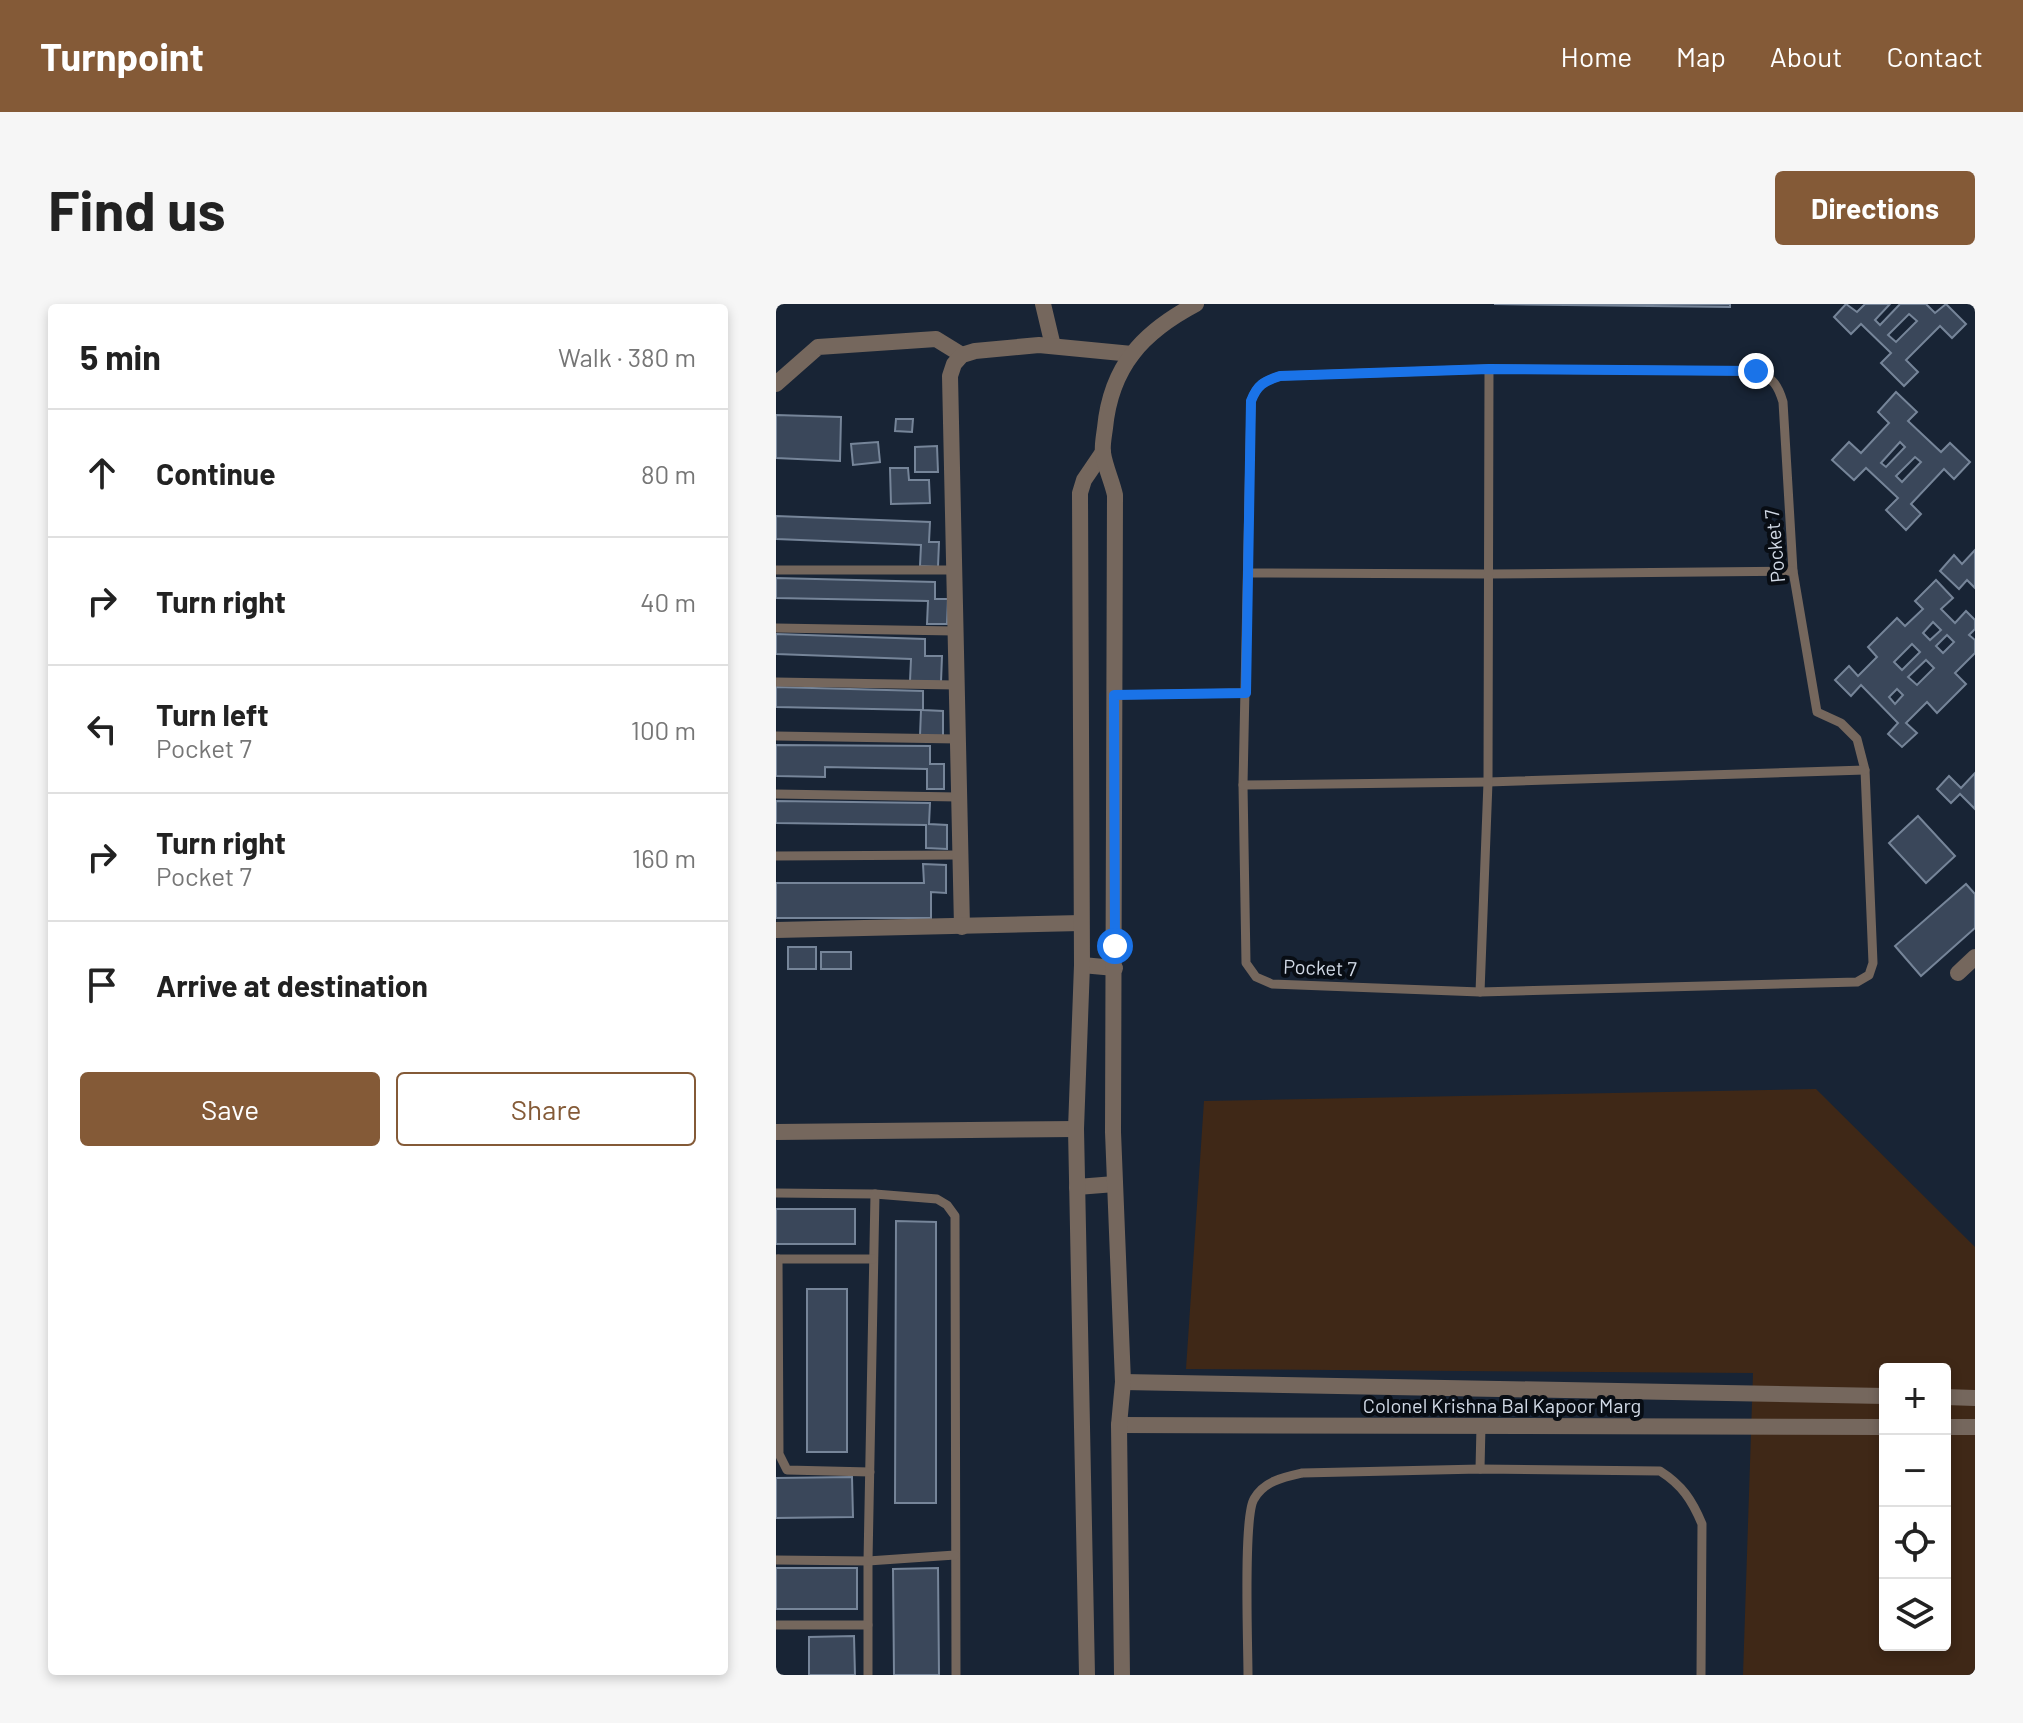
<!DOCTYPE html>
<meta charset="utf-8">
<style>
body{margin:0;font-family:Barlow,sans-serif;background:#f6f6f6;color:#222}
.controls{position:absolute;right:24px;bottom:24px;display:grid;overflow:hidden;border-radius:8px;box-shadow:0 4px 12px #0003}
.controls button{width:72px;height:72px;display:grid;place-items:center;padding:0;border:0;border-bottom:2px solid #e0e0e0;background:#fff;color:#222;font:40px sans-serif}
.stop{position:absolute;width:24px;height:24px;margin:-18px;border:6px solid #1a73e8;border-radius:50%;background:#fff}
.stop.end{background:#1a73e8;border-color:#fff;box-shadow:0 2px 8px #0008}
.list{margin:0;padding:0;list-style:none}
h2{display:flex;justify-content:space-between;align-items:center;height:104px;margin:0;padding:0 32px;font-size:34px}
h2 small{font-size:26px;font-weight:400;color:#767676}
.list li{display:grid;grid-template-columns:52px 1fr auto;gap:24px;align-items:center;box-sizing:border-box;height:128px;padding:0 32px;border-top:2px solid #e0e0e0}
.list b{display:block;font-size:30px;white-space:nowrap}
.list p{margin:0;font-size:26px;white-space:nowrap;color:#767676}
.list em{font-size:26px;font-style:normal;color:#767676}
.actions{display:flex;gap:16px;padding:24px 32px}
.actions a{flex:1;padding:18px 0;border:2px solid #845a37;border-radius:8px;text-align:center;font-size:28px;color:#845a37}
.actions .main{background:#845a37;color:#fff}
.icon{flex:none;width:44px;height:44px;fill:none;stroke:currentColor;stroke-width:2;stroke-linecap:round;stroke-linejoin:round}
.map{position:relative;flex:none;width:1199px;height:1371px;overflow:hidden;border-radius:8px}
header{display:flex;align-items:center;gap:48px;box-sizing:border-box;height:112px;padding:0 40px;background:#845a37;color:#fff}
header strong{font-size:38px}
nav{display:flex;gap:44px;margin-inline-start:auto;font-size:28px}
.intro{display:flex;align-items:center;justify-content:space-between;box-sizing:border-box;height:192px;padding:0 48px}
h1{margin:0;font-size:56px}
.button{padding:20px 36px;border-radius:8px;background:#845a37;color:#fff;font-size:28px;font-weight:700}
main{display:flex;gap:48px;padding:0 48px}
aside{flex:1;background:#fff;border-radius:8px;box-shadow:0 4px 12px #0003}
.map>svg:first-child{display:block}
.green{fill:#3f2817;fill-rule:evenodd}
.building{fill:#3a475a;stroke:#768599;stroke-width:2;fill-rule:evenodd}
.lines{fill:none;stroke-linecap:round;stroke-linejoin:round}
.service{stroke:#75675d;stroke-width:9}
.minor{stroke:#75675d;stroke-width:16}
.tertiary{stroke:#75675d;stroke-width:16}
.route{stroke:#1a73e8;stroke-width:10}
.labels{text-anchor:middle;stroke-width:8;stroke-linejoin:round;paint-order:stroke}
.street-label{font-size:20px;fill:#d2dae6;stroke:#080d14}
</style>
<header>
<strong>Turnpoint</strong>
<nav><a>Home</a><a>Map</a><a>About</a><a>Contact</a></nav>
</header>
<div class="intro"><h1>Find us</h1><a class="button">Directions</a></div>
<main>
<aside>
<h2>5 min<small>Walk · 380 m</small></h2>
<ul class="list">
<li><svg class="icon" aria-label="ahead" viewBox="0 0 24 24"><path d="M12 20V5M6 11l6-6 6 6"/></svg><div><b>Continue</b></div><em>80 m</em></li>
<li><svg class="icon" aria-label="right" viewBox="0 0 24 24"><path d="M7 20v-9h11M14 6l5 5-5 5"/></svg><div><b>Turn right</b></div><em>40 m</em></li>
<li><svg class="icon" aria-label="left" viewBox="0 0 24 24"><path d="M17 20v-9H6M10 6l-5 5 5 5"/></svg><div><b>Turn left</b><p>Pocket 7</p></div><em>100 m</em></li>
<li><svg class="icon" aria-label="right" viewBox="0 0 24 24"><path d="M7 20v-9h11M14 6l5 5-5 5"/></svg><div><b>Turn right</b><p>Pocket 7</p></div><em>160 m</em></li>
<li><svg class="icon" aria-label="arrive" viewBox="0 0 24 24"><path d="M6 21V4h12l-3 4 3 4H6"/></svg><div><b>Arrive at destination</b></div></li>
</ul>
<div class="actions"><a class="main">Save</a><a>Share</a></div>
</aside>
<div class="map">
<svg width="1199" height="1371" viewBox="0 0 1199 1371">
<rect width="100%" height="100%" fill="#182435"/>
<path class="green" d="M 1040,785 L 1199,943 L 1199,1371 L 967,1371 L 977,1069 L 410,1065 L 428,797 ZM 1109,1065 L 1169,1065 L 1169,1341 L 1109,1341 Z"/>
<g class="building">
<polygon points="718,0 954,0 954,3"/>
<path d="M 1070,0 L 1081,8 L 1089,0 L 1114,0 L 1099,16 L 1104,21 L 1124,0 L 1150,0 L 1159,9 L 1170,0 L 1190,20 L 1176,34 L 1164,22 L 1130,56 L 1142,68 L 1128,82 L 1105,59 L 1115,49 L 1085,20 L 1075,30 L 1058,13 ZM 1133,10 L 1141,17 L 1120,38 L 1112,31 Z"/>
<path d="M 1120,88 L 1141,108 L 1132,117 L 1165,148 L 1174,139 L 1194,158 L 1178,175 L 1168,165 L 1135,200 L 1145,210 L 1130,226 L 1110,206 L 1122,194 L 1090,164 L 1078,176 L 1056,156 L 1073,138 L 1085,149 L 1113,119 L 1102,108 ZM 1124,138 L 1129,143 L 1110,163 L 1105,159 ZM 1139,153 L 1145,158 L 1126,178 L 1120,172 Z"/>
<polygon points="0,111 65,113 64,157 0,154"/>
<polygon points="120,115 137,115 136,128 119,127"/>
<polygon points="102,138 104,158 77,161 75,140"/>
<polygon points="161,142 162,168 139,168 139,143"/>
<polygon points="114,164 132,164 133,176 153,176 154,199 115,200"/>
<polygon points="0,212 154,218 153,238 163,238 162,263 144,262 145,241 0,235"/>
<polygon points="1199,246 1199,284 1191,276 1183,285 1164,267 1178,251 1186,260"/>
<polygon points="0,274 159,278 159,295 172,295 171,320 151,320 152,297 0,294"/>
<path d="M 1160,276 L 1177,294 L 1165,305 L 1179,319 L 1190,307 L 1199,316 L 1199,325 L 1193,331 L 1199,336 L 1199,349 L 1179,369 L 1190,380 L 1161,409 L 1151,398 L 1130,419 L 1141,429 L 1126,443 L 1112,430 L 1122,419 L 1085,381 L 1075,392 L 1059,376 L 1073,362 L 1082,372 L 1101,353 L 1092,343 L 1121,314 L 1129,322 L 1147,305 L 1139,297 ZM 1157,318 L 1165,326 L 1154,336 L 1147,329 ZM 1171,331 L 1178,338 L 1167,349 L 1160,342 ZM 1136,340 L 1144,348 L 1126,366 L 1118,358 ZM 1150,356 L 1158,364 L 1141,381 L 1132,373 ZM 1121,385 L 1127,391 L 1119,400 L 1113,393 Z"/>
<polygon points="0,330 149,335 149,352 166,352 165,378 134,377 135,355 0,350"/>
<polygon points="0,383 147,387 147,406 167,407 167,433 144,432 145,406 0,403"/>
<polygon points="0,441 154,442 154,460 168,460 168,485 151,485 151,465 49,463 49,473 0,472"/>
<polygon points="1199,469 1199,505 1184,490 1175,499 1161,485 1173,472 1185,484"/>
<polygon points="0,497 154,499 153,520 171,521 171,545 150,544 150,521 0,519"/>
<polygon points="1142,512 1179,552 1150,579 1113,539"/>
<polygon points="147,560 170,561 170,589 155,588 155,614 0,614 0,579 148,579"/>
<polygon points="1190,580 1199,590 1199,624 1145,672 1119,642"/>
<rect x="12" y="643" width="28" height="22"/>
<rect x="45" y="648" width="30" height="17"/>
<rect x="0" y="905" width="79" height="35"/>
<polygon points="120,917 160,918 160,1199 119,1199"/>
<rect x="31" y="985" width="40" height="163"/>
<polygon points="76,1173 77,1213 0,1214 0,1174"/>
<rect x="0" y="1264" width="81" height="41"/>
<polygon points="162,1264 163,1371 118,1371 117,1265"/>
<polygon points="78,1332 79,1371 33,1371 33,1333"/>
</g>
<g class="lines">
<g class="service">
<path d="M 713,65 L 980,67 C 997,74 1002,81 1007,98 L 1017,267 L 1041,408 L 1065,419 L 1081,435 L 1089,466 L 1097,659 L 1093,671 L 1081,678 L 704,688 L 496,680 L 480,673 L 470,659 L 467,481 L 475,97 C 481,81 488,77 504,72 Z"/>
<polyline points="0,266 177,266"/>
<polyline points="473,269 712,270 1017,267"/>
<polyline points="0,324 178,327"/>
<polyline points="0,378 180,381"/>
<polyline points="338,391 470,389"/>
<polyline points="0,432 181,435"/>
<polyline points="467,481 712,478 1089,466"/>
<polyline points="0,490 182,493"/>
<polyline points="0,552 184,551"/>
<polyline points="704,688 712,478 713,65"/>
<polyline points="0,889 99,890 92,1257 92,1371"/>
<polyline points="99,890 161,895 171,901 179,912 180,1371"/>
<polyline points="0,955 97,955"/>
<polyline points="2,955 3,1150 11,1166 94,1168"/>
<polyline points="704,1165 705,1122"/>
<polyline points="0,1256 92,1257 179,1251"/>
<polyline points="0,1321 92,1321"/>
<path d="M 472,1371 C 472,1341 467,1213 478,1195 C 488,1177 508,1173 526,1169 L 704,1165 L 884,1167 C 906,1181 916,1196 926,1220 L 925,1371"/>
</g>
<g class="minor">
<polyline points="267,0 277,42"/>
<polyline points="0,80 42,43 160,35 186,51"/>
<polyline points="186,623 174,72 178,60 186,51 199,47 263,41 356,50"/>
<polyline points="0,626 305,619"/>
<polyline points="1182,669 1199,653"/>
<polyline points="0,828 300,825"/>
</g>
<g class="tertiary">
<polyline points="306,661 339,664"/>
<polyline points="301,883 339,880"/>
<polyline points="347,1078 1109,1092"/>
<polyline points="1169,1093 1199,1094"/>
<polyline points="343,1121 1109,1123"/>
<polyline points="1169,1123 1199,1123"/>
<polyline points="311,1371 300,825 306,661 304,189 308,176 327,148"/>
<path d="M 346,1371 L 343,1121 L 347,1078 L 337,828 L 339,191 C 336,177 329,163 327,149 C 326,141 328,132 329,124 C 335,62 367,28 420,0"/>
</g>
</g>
<g class="lines">
<path class="route" d="M 339,642 L 338,391 L 470,389 L 475,97 C 481,81 488,77 504,72 L 713,65 L 980,67"/>
</g>
<g class="labels">
<g class="street-label">
<text transform="translate(999 242) rotate(-95)" y="7">Pocket 7</text>
<text transform="translate(544 664) rotate(2)" y="7">Pocket 7</text>
<text x="726" y="1109">Colonel Krishna Bal Kapoor Marg</text>
</g>
</g>
</svg>
<div class="controls">
<button>+</button>
<button>−</button>
<button><svg class="icon" aria-label="locate" viewBox="0 0 24 24"><circle cx="12" cy="12" r="6"/><path d="M12 2v4M12 18v4M2 12h4M18 12h4"/></svg></button>
<button><svg class="icon" aria-label="layers" viewBox="0 0 24 24"><path d="M12 4l9 5-9 5-9-5zM3 14l9 5 9-5"/></svg></button>
</div>
<div class="stop" style="left:339px;top:642px"></div>
<div class="stop end" style="left:980px;top:67px"></div>
</div>
</main>
